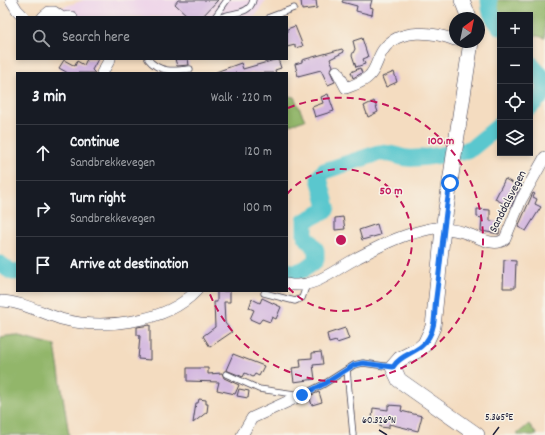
<!DOCTYPE html>
<meta charset="utf-8">
<style>
body{margin:0;font-family:Dekko,sans-serif;background:#20242c;color:#f1f3f6}
.controls{position:absolute;right:12px;top:12px;display:grid;overflow:hidden;border-radius:0px;box-shadow:0 2px 6px #0003}
.controls button{width:36px;height:36px;display:grid;place-items:center;padding:0;border:0;border-bottom:1px solid #363941;background:#171b24;color:#f1f3f6;font:20px sans-serif}
.compass{position:absolute;left:449px;top:12px;width:36px;height:36px;border-radius:50%;background:#171b24;box-shadow:0 2px 6px #0003;rotate:33deg}
.stop{position:absolute;width:12px;height:12px;margin:-9px;border:3px solid #1a73e8;border-radius:50%;background:#fff}
.stop.end{background:#1a73e8;border-color:#fff;box-shadow:0 1px 4px #0008}
.list{margin:0;padding:0;list-style:none}
h2{display:flex;justify-content:space-between;align-items:center;height:52px;margin:0;padding:0 16px;font-size:17px}
h2 small{font-size:13px;font-weight:400;color:#9ea1a6}
.list li{display:grid;grid-template-columns:26px 1fr auto;gap:12px;align-items:center;box-sizing:border-box;height:56px;padding:0 16px;border-top:1px solid #363941}
.list b{display:block;font-size:15px;white-space:nowrap}
.list p{margin:0;font-size:13px;white-space:nowrap;color:#9ea1a6}
.list em{font-size:13px;font-style:normal;color:#9ea1a6}
.icon{flex:none;width:22px;height:22px;fill:none;stroke:currentColor;stroke-width:2;stroke-linecap:round;stroke-linejoin:round}
.map{position:relative;flex:none;width:545px;height:435px;overflow:hidden}
.search{position:absolute;background:#171b24;box-shadow:0 2px 6px #0003;left:16px;top:16px;width:272px;height:44px;display:flex;align-items:center;gap:10px;box-sizing:border-box;padding:0 14px;border-radius:0px;color:#9ea1a6;font-size:15px}
.panel{position:absolute;background:#171b24;box-shadow:0 2px 6px #0003;left:16px;top:72px;width:272px;height:220px;border-radius:0px}
.map>svg:first-child{display:block}
.built{fill:#edd1e9}
.forest{fill:#92b66a;stroke:#5a6c52}
.lines{fill:none;stroke-linecap:round;stroke-linejoin:round}
.river{stroke:#5ac7ce;stroke-width:17}
.building{fill:#d1b4df}
.lane-casing{stroke:#423e4f;stroke-width:7}
.street-casing{stroke:#423e4f;stroke-width:12}
.secondary-casing{stroke:#423e4f;stroke-width:16}
.lane{stroke:#fff;stroke-width:5.5}
.street{stroke:#fff;stroke-width:11}
.secondary{stroke:#fff;stroke-width:15}
.route{stroke:#1a73e8;stroke-width:5}
.ticks{fill:none;stroke:#22223b;stroke-width:1.5}
.ring{fill:none;stroke:#c2185b;stroke-width:2;stroke-dasharray:7 5}
.labels{text-anchor:middle;stroke-width:3;stroke-linejoin:round;paint-order:stroke}
.street-label{font-size:12px;fill:#22223b;stroke:#f7f3e8}
.ticks-label{font-size:10px;text-anchor:middle;fill:#22223b;stroke:#f7f3e8;stroke-width:3;stroke-linejoin:round;paint-order:stroke}
.centre{fill:#c2185b;stroke:#f7f3e8;stroke-width:2}
.ring-label{font-size:12px;text-anchor:middle;font-weight:bold;fill:#c2185b;stroke:#f7f3e8;stroke-width:3;stroke-linejoin:round;paint-order:stroke}
</style>
<div class="map">
<svg width="545" height="435" viewBox="0 0 545 435">
<rect width="100%" height="100%" fill="#f7f3e8"/>
<filter id="ink" filterUnits="userSpaceOnUse"><feTurbulence type="fractalNoise" baseFrequency=".025" numOctaves="2"/><feDisplacementMap in="SourceGraphic" scale="8" xChannelSelector="R" yChannelSelector="G"/><feConvolveMatrix kernelMatrix="1 2 1 2 8 2 1 2 1" color-interpolation-filters="sRGB"/></filter>
<filter id="wash" filterUnits="userSpaceOnUse"><feTurbulence type="fractalNoise" baseFrequency=".012" numOctaves="4" result="noise"/><feDisplacementMap in="SourceGraphic" scale="16" xChannelSelector="R" yChannelSelector="G"/><feGaussianBlur stdDeviation="0.9" result="paint"/><feColorMatrix in="noise" values="0 0 0 0 0 0 0 0 0 0 0 0 0 0 0 0 0 1.4 0 .05"/><feComposite in="paint" operator="in"/></filter>
<g filter="url(#wash)">
<rect width="100%" height="100%" fill="#f4dcc0"/>
<polygon class="built" points="84,0 266,0 257,14 251,17 33,17"/>
<g class="forest">
<polygon points="493,0 545,0 545,38 530,34 530,15 500,15 500,21"/>
<polygon points="287,96 294,97 305,120 287,126"/>
<polygon points="15,335 55,345 69,435 0,435 0,337"/>
<polygon points="529,424 537,435 516,435"/>
</g>
<g class="lines">
<g class="river">
<path d="M 489,0 C 490,14 492,15 500,27"/>
<polyline points="530,63 542,77 545,91"/>
<polyline points="530,107 545,92"/>
<polyline points="462,152 472,148 500,125"/>
<polyline points="0,264 12,272 17,272"/>
<path d="M 287,271 C 300,274 307,268 316,260 L 316,250 L 305,235 L 305,221 L 326,210 L 327,207 L 319,178 L 324,171 L 379,153 C 392,152 396,157 407,158 C 420,159 434,156 448,154"/>
</g>
</g>
<g id="blocks">
<g class="building">
<polygon points="178,0 218,0 202,17 189,17 175,4"/>
<polygon points="301,0 316,0 317,8 302,10"/>
<polygon points="343,0 372,0 370,7 373,8 372,15 356,11 357,6 342,2"/>
<polygon points="295,26 303,46 295,48 295,45 287,47 287,29"/>
<polygon points="362,38 368,57 363,59 365,64 356,67 352,55 355,49 353,41"/>
<polygon points="342,49 344,52 330,59 333,66 330,71 335,82 328,85 321,70 298,76 295,64 302,62 302,60"/>
<polygon points="87,59 98,59 92,70 95,73 68,73 59,68 64,60 75,66 77,61 84,65"/>
<polygon points="175,59 188,59 189,65 177,66"/>
<polygon points="278,59 281,68 275,70 276,73 216,73 216,72 241,63 243,69"/>
<polygon points="360,68 362,73 353,78 351,72"/>
<polygon points="394,72 397,82 386,87 382,77"/>
<polygon points="328,94 334,111 315,117 312,107 323,103 321,97"/>
<polygon points="374,101 378,112 368,117 364,106"/>
<polygon points="505,179 520,187 511,207 495,199"/>
<polygon points="533,193 535,194 533,197 537,199 535,204 541,207 526,231 518,227"/>
<polygon points="477,209 490,210 490,221 500,222 499,234 481,231 482,218 477,217"/>
<polygon points="343,217 345,229 335,230 335,218"/>
<polygon points="377,224 380,235 362,240 359,230"/>
<polygon points="504,260 516,261 515,288 503,288"/>
<polygon points="217,291 230,291 230,302 224,302 225,323 232,332 210,347 203,336 215,327 214,302 217,302"/>
<polygon points="262,298 281,307 276,319 272,317 270,322 262,319 259,323 250,319 254,310 249,308 252,299 260,303"/>
<polygon points="150,325 150,360 138,359 140,336 137,335 137,327"/>
<polygon points="345,328 349,339 337,343 336,341 329,343 327,334"/>
<polygon points="321,352 323,364 313,365 315,379 294,382 292,368 301,367 300,359 312,358 312,353"/>
<polygon points="233,354 264,366 259,376 255,374 253,377 245,373 243,377 226,370"/>
<polygon points="187,368 208,368 208,374 222,373 224,378 239,385 235,394 217,390 219,382 187,381"/>
<polygon points="239,389 249,391 248,398 237,396"/>
<polygon points="319,392 322,402 312,405 309,396"/>
<polygon points="199,399 206,400 206,404 208,404 207,412 193,423 196,403 198,403"/>
<polygon points="388,405 402,406 401,411 422,416 418,431 389,424 389,428 380,427 380,420 372,419 373,408 388,410"/>
</g>
</g>
</g>
<g filter="url(#ink)">
<use href="#blocks" fill-opacity="0" stroke="#423e4f" stroke-width="1"/>
<g class="lines">
<defs>
<g id="lane">
<polyline points="215,17 227,0"/>
<path d="M 221,17 C 232,12 250,15 253,0"/>
<polyline points="270,17 294,8"/>
<path d="M 148,59 C 159,73 174,71 190,69"/>
<polyline points="264,293 295,301 302,298 307,284"/>
<polyline points="347,370 353,435"/>
<polyline points="226,374 259,389 302,395 324,384 354,365 363,363 392,367"/>
</g>
<g id="street">
<polyline points="11,0 17,10 24,17"/>
<polyline points="43,17 49,12 54,12 61,17"/>
<polyline points="67,17 72,17"/>
<path d="M 337,71 L 346,88 C 353,85 362,83 368,77 C 376,71 377,58 383,50 C 399,27 433,32 455,40"/>
<polyline points="102,73 110,59"/>
<path d="M 287,284 C 314,290 334,270 357,258 C 374,249 392,239 410,234 C 418,232 429,228 437,228 C 447,229 458,230 468,234 C 479,237 494,248 505,239 L 521,200 L 545,157"/>
<path d="M 0,301 C 20,301 42,313 61,319 C 102,330 166,323 196,291"/>
<polyline points="242,435 252,418 302,395"/>
</g>
<g id="secondary">
<polyline points="462,0 469,18"/>
<polyline points="471,42 443,229 433,327 425,344 418,350 400,359 393,367 399,380 477,435"/>
</g>
</defs>
<use href="#lane" class="lane-casing"/>
<use href="#street" class="street-casing"/>
<use href="#secondary" class="secondary-casing"/>
<use href="#lane" class="lane"/>
<use href="#street" class="street"/>
<use href="#secondary" class="secondary"/>
</g>
</g>
<g class="lines" filter="url(#ink)">
<path class="route" d="M 302,395 L 324,384 L 354,365 L 363,363 L 393,367 C 401,353 421,353 429,337 C 436,326 434,311 436,298 C 441,260 444,222 450,183"/>
</g>
<path class="ticks" d="M 379,430 L 387,435M 493,435 L 499,427"/>
<g class="ring">
<path d="M287 194A71 71 0 1 1 287 286"/>
<path d="M288 108A142 142 0 1 1 209 292"/>
</g>
<g class="labels">
<g class="street-label">
<text transform="translate(507 201) rotate(-63)" y="4">Sanddalsvegen</text>
</g>
</g>
<g class="ticks-label">
<text x="499" y="420">5.365°E</text>
<text x="379" y="423">60.326°N</text>
</g>
<circle cx="341" cy="240" r="6" class="centre"/>
<g class="ring-label">
<text x="441" y="144">100 m</text>
<text x="391" y="194">50 m</text>
</g>
</svg>
<div class="controls">
<button>+</button>
<button>−</button>
<button><svg class="icon" aria-label="locate" viewBox="0 0 24 24"><circle cx="12" cy="12" r="6"/><path d="M12 2v4M12 18v4M2 12h4M18 12h4"/></svg></button>
<button><svg class="icon" aria-label="layers" viewBox="0 0 24 24"><path d="M12 4l9 5-9 5-9-5zM3 14l9 5 9-5"/></svg></button>
</div>
<svg class="compass" viewBox="-18 -18 36 36"><path d="M0-13l5 13h-10z" fill="#e53935"/><path d="M0 13l5-13h-10z" fill="#9ea1a6"/></svg>
<div class="stop" style="left:450px;top:183px"></div>
<div class="stop end" style="left:302px;top:395px"></div>
<div class="search"><svg class="icon" aria-label="search" viewBox="0 0 24 24"><circle cx="10" cy="10" r="6"/><path d="M15 15l6 6"/></svg>Search here</div>
<section class="panel">
<h2>3 min<small>Walk · 220 m</small></h2>
<ul class="list">
<li><svg class="icon" aria-label="ahead" viewBox="0 0 24 24"><path d="M12 20V5M6 11l6-6 6 6"/></svg><div><b>Continue</b><p>Sandbrekkevegen</p></div><em>120 m</em></li>
<li><svg class="icon" aria-label="right" viewBox="0 0 24 24"><path d="M7 20v-9h11M14 6l5 5-5 5"/></svg><div><b>Turn right</b><p>Sandbrekkevegen</p></div><em>100 m</em></li>
<li><svg class="icon" aria-label="arrive" viewBox="0 0 24 24"><path d="M6 21V4h12l-3 4 3 4H6"/></svg><div><b>Arrive at destination</b></div></li>
</ul>
</section>
</div>
